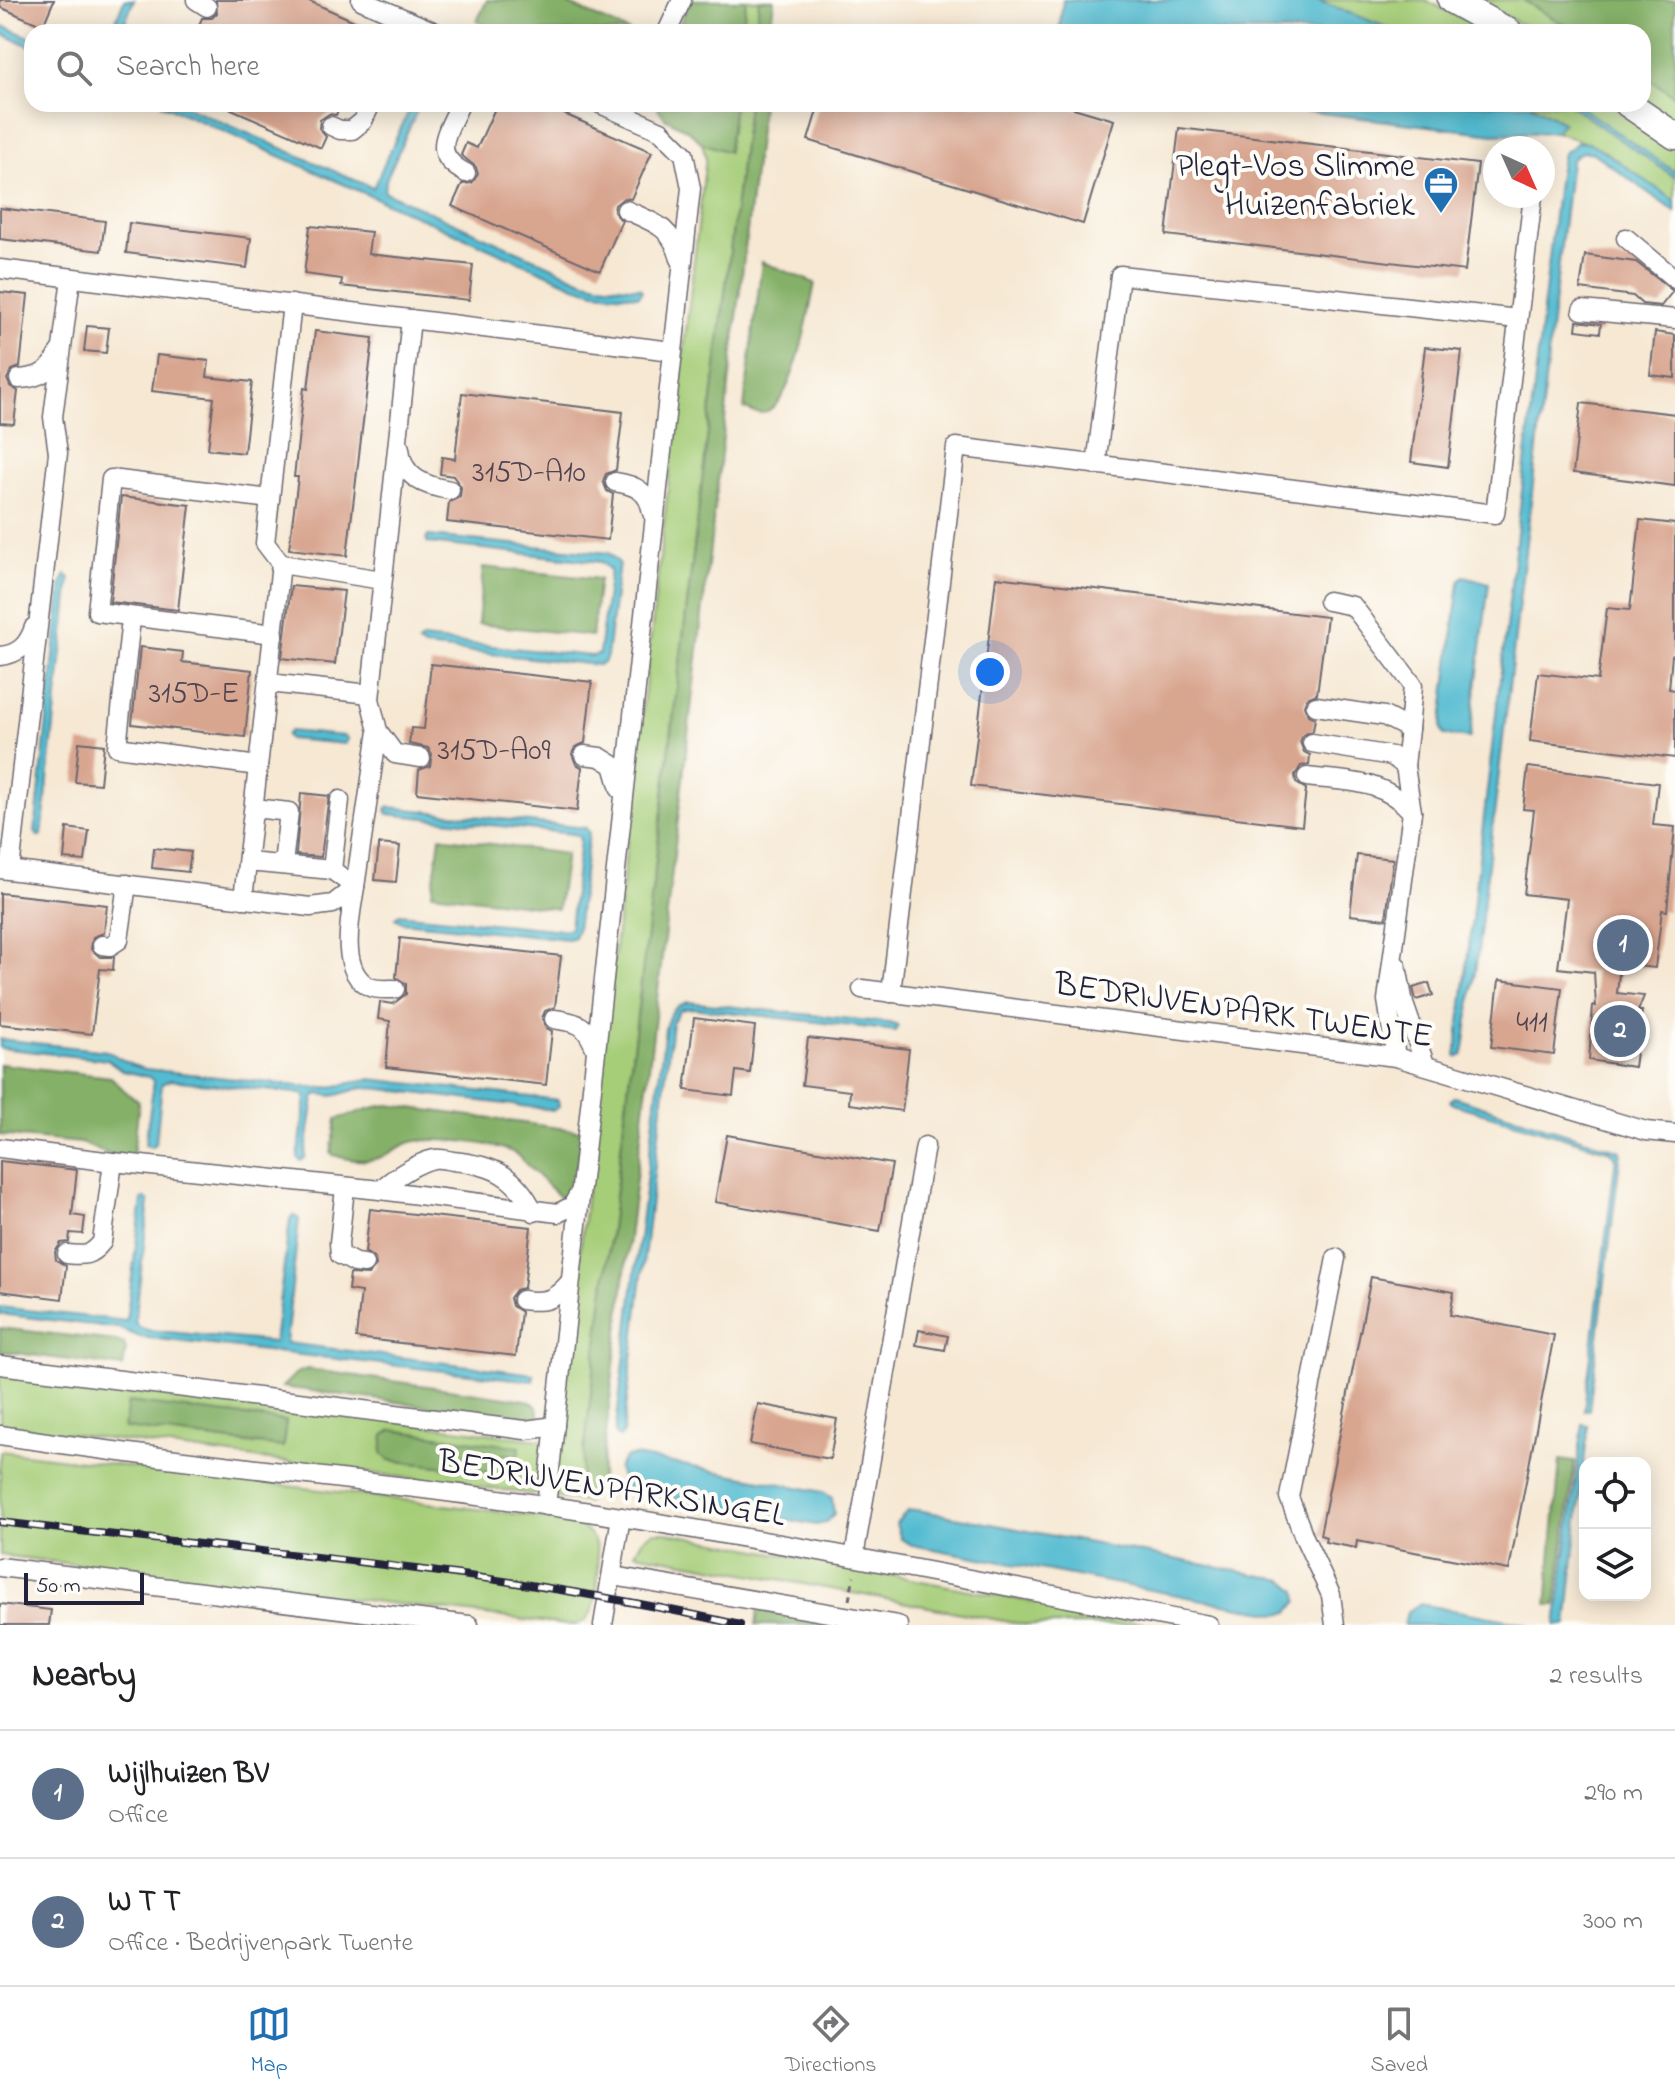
<!DOCTYPE html>
<meta charset="utf-8">
<style>
body{margin:0;font-family:"Indie Flower",sans-serif;background:#f6f6f6;color:#202124}
.controls{position:absolute;right:24px;bottom:24px;display:grid;overflow:hidden;border-radius:16px;box-shadow:0 4px 20px #0003}
.controls button{width:72px;height:72px;display:grid;place-items:center;padding:0;border:0;border-bottom:2px solid #e0e0e0;background:#fff;color:#202124;font:40px sans-serif}
.compass{position:absolute;left:1483px;top:136px;width:72px;height:72px;border-radius:50%;background:#fff;box-shadow:0 4px 20px #0003;rotate:135deg}
.scale{position:absolute;left:24px;bottom:20px;width:120px;box-sizing:border-box;padding-left:8px;border:4px solid #22223b;border-top:0;font-size:22px;line-height:28px;white-space:nowrap;color:#22223b;-webkit-text-stroke:6px #fdfcf7;paint-order:stroke}
.you{position:absolute;left:990px;top:672px;width:28px;height:28px;margin:-20px;border:6px solid #fff;border-radius:50%;background:#1a73e8;box-shadow:0 0 0 12px #1a73e833}
.badge{display:grid;place-items:center;width:52px;height:52px;border-radius:50%;background:#1f6fb2;color:#fff;font-size:26px;font-weight:700}
.pin{position:absolute;translate:-50% -50%;border:4px solid #fff;box-shadow:0 2px 8px #0006}
.list{margin:0;padding:0;list-style:none}
h2{display:flex;justify-content:space-between;align-items:center;height:104px;margin:0;padding:0 32px;font-size:34px}
h2 small{font-size:26px;font-weight:400;color:#757577}
.list li{display:grid;grid-template-columns:52px 1fr auto;gap:24px;align-items:center;box-sizing:border-box;height:128px;padding:0 32px;border-top:2px solid #e0e0e0}
.list b{display:block;font-size:30px;white-space:nowrap}
.list p{margin:0;font-size:26px;white-space:nowrap;color:#757577}
.list em{font-size:26px;font-style:normal;color:#757577}
.icon{flex:none;width:44px;height:44px;fill:none;stroke:currentColor;stroke-width:2;stroke-linecap:round;stroke-linejoin:round}
.map{position:relative;flex:none;width:1675px;height:1625px;overflow:hidden}
.search{position:absolute;background:#fff;box-shadow:0 4px 20px #0003;left:24px;right:24px;top:24px;height:88px;display:flex;align-items:center;gap:20px;box-sizing:border-box;padding:0 28px;border-radius:24px;color:#757577;font-size:30px}
.sheet{height:360px;background:#fff}
nav{display:flex;justify-content:space-around;align-items:center;box-sizing:border-box;height:112px;border-top:2px solid #e0e0e0;background:#fff;font-size:22px;color:#757577}
nav a{display:grid;justify-items:center;gap:4px}
nav .on{color:#1f6fb2}
.map>svg:first-child{display:block}
.green{fill:#a6cd78;stroke:#64785a;stroke-width:2;fill-rule:evenodd}
.forest{fill:#84b068;stroke:#536952;stroke-width:2}
.water{fill:#53bbd0;stroke:#3a6e86;stroke-width:2}
.building{fill:#d8a58f}
.lines{fill:none;stroke-linecap:round;stroke-linejoin:round}
.minor-casing{stroke:#6c6770;stroke-width:21}
.highway-casing{stroke:#6c6770;stroke-width:29}
.path{stroke:#6c6770;stroke-width:3;stroke-dasharray:6 6;stroke-linecap:butt}
.minor{stroke:#fff;stroke-width:18}
.highway{stroke:#fff;stroke-width:26}
.rail-casing{stroke:#22223b;stroke-width:8}
.rail{stroke:#fdfcf7;stroke-width:5;stroke-dasharray:15;stroke-linecap:butt}
.labels{text-anchor:middle;stroke-width:8;stroke-linejoin:round;paint-order:stroke}
.number-label{font-size:30px;fill:#504350}
.poi-label{font-size:34px;fill:#22223b;stroke:#fdfcf7;text-anchor:end}
.street-label{font-size:34px;fill:#22223b;stroke:#fdfcf7}
</style>
<div class="map">
<svg width="1675" height="1625" viewBox="0 0 1675 1625">
<rect width="100%" height="100%" fill="#fdfcf7"/>
<filter id="ink" filterUnits="userSpaceOnUse"><feTurbulence type="fractalNoise" baseFrequency=".0125" numOctaves="2"/><feDisplacementMap in="SourceGraphic" scale="16" xChannelSelector="R" yChannelSelector="G"/><feConvolveMatrix kernelMatrix="1 2 1 2 8 2 1 2 1" color-interpolation-filters="sRGB"/></filter>
<filter id="wash" filterUnits="userSpaceOnUse"><feTurbulence type="fractalNoise" baseFrequency=".006" numOctaves="4" result="noise"/><feDisplacementMap in="SourceGraphic" scale="32" xChannelSelector="R" yChannelSelector="G"/><feGaussianBlur stdDeviation="1.8" result="paint"/><feColorMatrix in="noise" values="0 0 0 0 0 0 0 0 0 0 0 0 0 0 0 0 0 1.4 0 .05"/><feComposite in="paint" operator="in"/></filter>
<g filter="url(#wash)">
<rect width="100%" height="100%" fill="#f6e8d3"/>
<g class="green">
<polygon points="746,0 759,0 756,32 742,32"/>
<polygon points="1317,0 1425,0 1491,32 1398,32"/>
<polygon points="1474,0 1523,0 1576,32 1536,32"/>
<polygon points="1643,75 1675,96 1675,122 1643,99"/>
<polygon points="734,104 748,104 578,1501 552,1497 706,157 702,143 728,151"/>
<polygon points="1530,104 1611,104 1675,147 1675,201 1599,148 1556,132 1563,122"/>
<path d="M 0,1370 L 547,1441 L 539,1495 L 0,1425 ZM 286,1421 L 283,1447 L 124,1428 ZM 502,1454 L 501,1465 L 520,1476 L 389,1460 Z"/>
<path d="M 0,1451 L 567,1520 C 578,1524 587,1529 593,1539 C 601,1554 599,1601 589,1616 C 584,1624 575,1625 566,1625 L 0,1555 Z"/>
<polygon points="653,1532 664,1532 1153,1625 1026,1625 635,1553 642,1540"/>
</g>
<g class="forest">
<polygon points="487,0 559,0 630,32 502,32 477,21"/>
<polygon points="690,0 746,0 742,32 676,32"/>
<polygon points="759,0 774,0 770,32 756,32"/>
<polygon points="1523,0 1675,0 1675,96 1643,75 1643,32 1576,32"/>
<polygon points="655,104 734,104 728,152 702,143 689,131 665,118"/>
<polygon points="748,104 762,104 601,1477 597,1490 587,1503 578,1501"/>
<path d="M 762,262 L 815,283 C 809,311 795,398 768,411 C 760,416 752,412 744,408 Z"/>
<polygon points="483,567 599,579 592,636 478,624"/>
<polygon points="440,837 566,854 558,909 432,893"/>
<polygon points="0,1064 111,1077 128,1094 139,1101 133,1157 108,1154 81,1143 0,1135"/>
<path d="M 389,1105 L 582,1131 L 576,1184 L 564,1202 L 516,1154 C 494,1142 441,1138 416,1141 C 402,1143 393,1153 381,1157 C 365,1163 347,1160 331,1154 L 336,1119 C 356,1115 368,1106 389,1105 Z"/>
<polygon points="0,1328 116,1341 124,1344 126,1350 123,1367 0,1351"/>
<path d="M 307,1369 L 526,1400 C 537,1404 540,1409 539,1421 L 282,1387 L 296,1373 Z"/>
<polygon points="128,1402 286,1421 283,1447 124,1428"/>
<polygon points="392,1430 520,1447 519,1455 502,1454 501,1464 521,1467 520,1476 389,1460 382,1453 384,1435"/>
<polygon points="1560,1460 1575,1462 1556,1605 1547,1605"/>
<polygon points="758,1610 834,1625 756,1625"/>
</g>
<g class="water">
<polygon points="124,0 134,0 121,32 111,32"/>
<polygon points="1063,0 1317,0 1398,32 1059,32"/>
<polygon points="0,25 32,38 32,47 0,33"/>
<polygon points="161,104 181,104 373,188 412,104 420,104 387,177 384,189 385,192 582,280 598,284 640,288 642,291 638,296 595,292 575,286"/>
<polygon points="1247,104 1530,104 1563,122 1556,132 1494,134"/>
<polygon points="1568,104 1576,104 1675,172 1675,177"/>
<path d="M 1578,142 L 1590,143 L 1599,148 L 1675,201 L 1675,212 L 1593,153 C 1583,150 1578,152 1571,161 L 1478,951 L 1463,1055 L 1459,1057 L 1456,1056 L 1559,173 L 1563,153 Z"/>
<polygon points="428,536 609,553 619,563 607,656 604,663 598,665 424,647 418,643 422,639 592,656 599,654 610,570 601,562 428,543 426,540"/>
<polygon points="66,575 70,578 42,835 38,836 35,832 62,582"/>
<polygon points="1464,576 1489,583 1470,738 1444,735 1441,729 1459,582"/>
<polygon points="290,731 344,736 348,739 345,744 289,739 286,735"/>
<polygon points="388,807 586,828 589,833 577,930 574,937 568,939 402,922 395,918 399,914 563,930 570,928 580,841 579,836 573,834 388,814 386,810"/>
<path d="M 688,1002 L 889,1023 L 898,1026 L 895,1031 L 879,1029 L 691,1008 L 680,1010 L 672,1023 L 623,1434 L 619,1437 L 615,1434 L 665,1029 C 668,1015 673,1006 688,1002 Z"/>
<path d="M 0,1039 L 107,1051 L 132,1065 L 146,1069 L 317,1088 C 340,1088 349,1082 370,1079 L 558,1100 L 559,1107 L 554,1110 L 365,1087 L 333,1096 L 318,1094 L 314,1098 L 305,1158 L 301,1161 L 298,1158 L 306,1098 L 303,1094 L 170,1080 L 162,1084 L 156,1143 L 151,1147 L 145,1145 L 154,1081 L 150,1077 L 123,1071 L 108,1060 L 0,1048 Z"/>
<polygon points="1454,1097 1621,1151 1589,1410 1584,1410 1585,1402 1616,1157 1610,1151 1452,1104 1450,1101"/>
<polygon points="145,1198 149,1202 135,1322 139,1327 148,1330 274,1342 290,1219 293,1215 299,1219 286,1343 534,1374 533,1381 140,1337 118,1328 0,1314 0,1307 126,1321 142,1200"/>
<polygon points="1583,1424 1588,1425 1567,1625 1556,1625"/>
<polygon points="636,1456 823,1492 832,1498 834,1514 826,1523 816,1525 624,1488 618,1468 626,1457"/>
<polygon points="918,1510 1284,1580 1297,1591 1298,1601 1289,1612 1277,1614 912,1545 901,1539 896,1524 907,1511"/>
<polygon points="1419,1604 1524,1623 1527,1625 1404,1625 1407,1612"/>
</g>
<g id="blocks">
<g class="building">
<polygon points="0,0 54,0 43,26 0,7"/>
<polygon points="216,0 307,0 379,32 196,32 202,18 212,18 217,13"/>
<polygon points="220,104 341,104 336,115 329,114 320,120 319,128 326,137 321,148"/>
<polygon points="497,104 541,104 652,152 631,199 624,198 615,205 614,212 622,221 600,271 452,206 462,184 472,183 478,174 476,167 461,155 466,143 477,148"/>
<polygon points="819,104 1060,104 1114,120 1083,224 808,140"/>
<polygon points="1179,128 1478,164 1465,271 1166,235"/>
<polygon points="0,208 105,221 101,251 0,239"/>
<polygon points="129,223 251,238 247,268 126,253"/>
<polygon points="310,226 371,232 368,254 473,265 469,300 341,286 342,279 304,274"/>
<polygon points="1585,255 1636,262 1673,291 1661,306 1642,304 1633,296 1580,289"/>
<polygon points="0,292 28,295 20,367 12,370 7,379 10,386 18,391 14,424 0,423"/>
<polygon points="1577,321 1601,324 1600,333 1576,330"/>
<polygon points="87,326 109,328 106,353 84,351"/>
<polygon points="315,331 373,338 347,556 289,549 298,477 294,477 304,388 308,389"/>
<polygon points="1655,332 1675,335 1675,378 1650,375"/>
<polygon points="1425,347 1462,351 1448,467 1411,462"/>
<polygon points="157,355 209,361 207,377 252,382 244,453 208,449 214,398 152,391"/>
<polygon points="462,393 623,412 616,470 606,474 603,481 607,491 613,494 608,540 447,522 449,502 460,497 461,487 453,476 440,474 442,457 455,459"/>
<polygon points="1581,403 1675,414 1675,486 1573,473"/>
<polygon points="121,497 190,505 178,610 110,602"/>
<polygon points="1640,520 1675,524 1675,656 1672,655 1669,689 1675,690 1675,758 1530,741 1538,673 1598,680 1607,608 1630,610"/>
<polygon points="996,577 1327,617 1317,694 1307,698 1304,705 1308,715 1315,718 1313,731 1303,735 1300,742 1304,752 1310,755 1309,765 1301,766 1295,775 1296,783 1306,789 1302,826 971,786"/>
<polygon points="291,586 344,591 335,664 282,658"/>
<polygon points="140,647 183,652 182,662 252,670 245,737 132,724"/>
<polygon points="431,664 592,682 585,743 575,747 572,754 576,764 582,767 577,811 417,793 419,770 430,766 432,754 428,748 409,744 411,728 424,729"/>
<polygon points="79,742 104,745 100,784 75,782"/>
<polygon points="1528,767 1658,783 1653,825 1675,827 1667,911 1662,910 1655,968 1620,964 1617,993 1644,996 1638,1011 1642,1011 1634,1067 1589,1060 1593,1005 1596,1006 1594,972 1558,968 1567,899 1524,894 1534,810 1523,809"/>
<polygon points="301,793 329,796 321,857 296,855"/>
<polygon points="67,828 89,831 85,861 64,859"/>
<polygon points="379,844 400,846 396,882 375,880"/>
<polygon points="154,848 191,852 188,872 152,868"/>
<polygon points="1357,855 1393,859 1386,919 1350,915"/>
<polygon points="0,893 107,905 104,933 93,937 91,949 100,957 114,957 113,970 100,969 92,1034 0,1024"/>
<polygon points="400,938 561,956 555,1007 545,1011 542,1018 546,1028 552,1031 546,1085 386,1067 390,1021 378,1019 380,1002 393,1004 406,994 406,984 396,977"/>
<polygon points="1499,980 1562,988 1554,1055 1491,1047"/>
<polygon points="1429,983 1433,995 1416,1000 1413,988"/>
<polygon points="694,1018 755,1026 750,1073 736,1071 733,1096 685,1090"/>
<polygon points="808,1038 909,1049 902,1111 849,1104 850,1091 802,1085"/>
<polygon points="727,1135 892,1164 880,1231 715,1202"/>
<polygon points="0,1161 77,1170 72,1215 85,1217 83,1234 70,1233 69,1242 61,1243 55,1252 56,1260 66,1266 62,1299 0,1291"/>
<polygon points="370,1209 531,1227 524,1288 516,1290 510,1298 512,1306 521,1312 516,1356 356,1338 361,1292 348,1290 350,1274 368,1275 376,1266 375,1259 365,1252"/>
<polygon points="1371,1277 1454,1292 1450,1315 1554,1335 1509,1570 1357,1541 1356,1548 1325,1542 1326,1537 1320,1535"/>
<polygon points="919,1330 948,1336 945,1350 916,1345"/>
<polygon points="758,1404 837,1419 830,1459 750,1444"/>
<polygon points="0,1604 51,1610 49,1625 0,1625"/>
</g>
</g>
</g>
<g filter="url(#ink)">
<use href="#blocks" fill-opacity="0" stroke="#6c6770" stroke-width="2"/>
<g class="lines">
<defs>
<g id="minor">
<polyline points="196,0 207,7"/>
<polyline points="361,0 435,32"/>
<polyline points="667,32 682,0"/>
<path d="M 460,104 C 447,134 429,154 466,173"/>
<polyline points="331,126 340,130 352,130 363,121 371,104"/>
<path d="M 626,210 C 655,223 671,226 680,259"/>
<polyline points="1626,238 1675,279"/>
<polyline points="0,269 672,351"/>
<polyline points="1582,310 1675,319"/>
<path d="M 19,379 C 41,378 50,371 59,352"/>
<path d="M 400,448 C 402,478 425,486 450,490"/>
<polyline points="1096,465 1120,275 1518,319"/>
<path d="M 615,482 C 635,485 649,491 652,513"/>
<polyline points="270,499 111,479 97,612 274,634"/>
<polyline points="281,564 382,580"/>
<polyline points="1328,601 1353,606 1413,685 1409,729"/>
<polyline points="131,619 117,747 258,766"/>
<path d="M 0,656 C 19,654 28,645 34,627"/>
<polyline points="269,683 370,694"/>
<polyline points="1316,706 1384,716 1409,729 1405,766"/>
<polyline points="378,731 395,754 421,758"/>
<polyline points="1312,743 1392,756 1405,766 1412,812 1387,1000 1396,1057"/>
<polyline points="584,755 600,757 613,765 620,789"/>
<path d="M 1307,777 C 1348,782 1383,779 1412,812"/>
<polyline points="254,808 289,812 283,864"/>
<path d="M 248,862 L 332,870 L 355,887 C 351,914 337,972 370,987 C 377,990 387,989 395,989"/>
<polyline points="0,869 310,907 333,904 355,887 378,731 370,699 411,319"/>
<polyline points="10,870 58,453 53,417 71,278"/>
<polyline points="332,870 340,800"/>
<polyline points="243,899 281,564 265,543 292,304"/>
<polyline points="102,945 110,946 119,940 127,884"/>
<polyline points="1397,966 1404,1004 1425,1064"/>
<polyline points="862,989 1396,1057 1646,1131 1675,1134"/>
<polyline points="891,993 956,447 1495,514 1533,196"/>
<path d="M 554,1019 C 581,1023 585,1024 596,1050"/>
<polyline points="0,1148 113,1162"/>
<polyline points="345,1188 339,1243 340,1255 355,1263 364,1264"/>
<path d="M 380,1190 C 392,1179 418,1162 434,1159 C 440,1158 448,1160 453,1161 C 493,1165 516,1175 534,1212"/>
<path d="M 67,1254 C 84,1256 91,1256 102,1242 L 113,1162 L 380,1190 L 558,1213 L 572,1206 L 580,1192"/>
<path d="M 522,1300 C 547,1303 554,1300 570,1282"/>
<polyline points="0,1365 525,1430 555,1426"/>
<path d="M 0,1435 C 180,1463 363,1479 543,1505 C 766,1538 988,1583 1209,1625"/>
<polyline points="546,1506 691,188 684,154 661,131 600,104"/>
<polyline points="854,1557 925,1146"/>
<polyline points="0,1567 469,1625"/>
<polyline points="613,1576 898,1625"/>
<polyline points="603,1625 621,1517"/>
<polyline points="1335,1625 1331,1595 1304,1537 1289,1497 1336,1258"/>
</g>
<g id="highway">
<polyline points="1451,0 1509,32"/>
<polyline points="1628,104 1675,136"/>
</g>
</defs>
<use href="#minor" class="minor-casing"/>
<use href="#highway" class="highway-casing"/>
<polyline class="path" points="849,1600 854,1576"/>
<use href="#minor" class="minor"/>
<use href="#highway" class="highway"/>
<defs>
<path id="rail" d="M 0,1522 C 245,1551 499,1569 740,1625"/>
</defs>
<use href="#rail" class="rail-casing"/>
<use href="#rail" class="rail"/>
</g>
</g>
<defs>
<symbol id="office-pin" viewBox="-11 -11 22 30"><path d="M0 17L-7.5 6A9.5 9.5 0 1 1 7.5 6Z" fill="#1f6fb2" stroke="#fdfcf7"/><path d="M-6-3h4V-5.5h4V-3h4V5H-6ZM-1-4.5V-3h2v-1.5ZM-6 0V1H6V0Z" fill="#fff"/></symbol>
</defs>
<g fill-rule="evenodd">
<use href="#office-pin" x="1421" y="164" width="40" height="54"/>
</g>
<g class="labels">
<g class="number-label">
<text x="529" y="481">315D-A10</text>
<text x="194" y="702">315D-E</text>
<text x="494" y="759">315D-A09</text>
<text x="1532" y="1031">411</text>
</g>
<g class="poi-label">
<text x="1415" y="176">Plegt-Vos Slimme<tspan x="1415" dy="39">Huizenfabriek</tspan></text>
</g>
<g class="street-label">
<text transform="translate(1244 1008) rotate(8)" y="12">BEDRIJVENPARK TWENTE</text>
<text transform="translate(612 1486) rotate(9)" y="12">BEDRIJVENPARKSINGEL</text>
</g>
</g>
</svg>
<div class="controls">
<button><svg class="icon" aria-label="locate" viewBox="0 0 24 24"><circle cx="12" cy="12" r="6"/><path d="M12 2v4M12 18v4M2 12h4M18 12h4"/></svg></button>
<button><svg class="icon" aria-label="layers" viewBox="0 0 24 24"><path d="M12 4l9 5-9 5-9-5zM3 14l9 5 9-5"/></svg></button>
</div>
<svg class="compass" viewBox="-18 -18 36 36"><path d="M0-13l5 13h-10z" fill="#e53935"/><path d="M0 13l5-13h-10z" fill="#757577"/></svg>
<div class="scale">50 m</div>
<div class="you"></div>
<div class="pin badge" style="left:1623px;top:945px;background:#5c6f8a">1</div>
<div class="pin badge" style="left:1620px;top:1031px;background:#5c6f8a">2</div>
<div class="search"><svg class="icon" aria-label="search" viewBox="0 0 24 24"><circle cx="10" cy="10" r="6"/><path d="M15 15l6 6"/></svg>Search here</div>
</div>
<section class="sheet">
<h2>Nearby<small>2 results</small></h2>
<ul class="list">
<li><span class="badge" style="background:#5c6f8a">1</span><div><b>Wijlhuizen BV</b><p>Office</p></div><em>290 m</em></li>
<li><span class="badge" style="background:#5c6f8a">2</span><div><b>W T T</b><p>Office · Bedrijvenpark Twente</p></div><em>300 m</em></li>
</ul>
</section>
<nav>
<a class="on"><svg class="icon" aria-label="map" viewBox="0 0 24 24"><path d="M3 6l6-2 6 2 6-2v14l-6 2-6-2-6 2zM9 4v14M15 6v14"/></svg>Map</a>
<a><svg class="icon" aria-label="directions" viewBox="0 0 24 24"><path d="M12 3l9 9-9 9-9-9zM9 14v-3h6M13 9l2 2-2 2"/></svg>Directions</a>
<a><svg class="icon" aria-label="saved" viewBox="0 0 24 24"><path d="M7 4h10v16l-5-4-5 4z"/></svg>Saved</a>
</nav>
